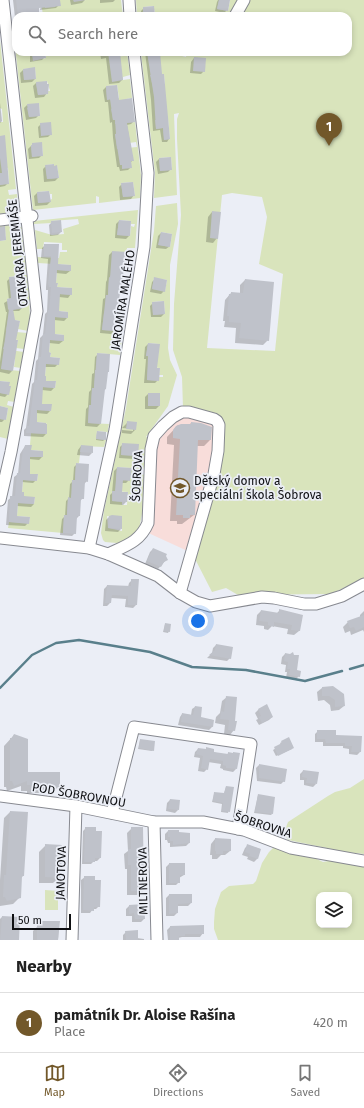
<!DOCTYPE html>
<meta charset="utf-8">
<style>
body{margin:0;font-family:"Fira Sans",sans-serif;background:#f2f2f2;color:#222}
.controls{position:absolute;right:12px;bottom:12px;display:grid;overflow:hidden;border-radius:8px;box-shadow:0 2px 6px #0003}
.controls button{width:36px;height:36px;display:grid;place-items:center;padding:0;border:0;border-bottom:1px solid #e0e0e0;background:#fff;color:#222;font:20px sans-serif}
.scale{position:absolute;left:12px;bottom:10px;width:59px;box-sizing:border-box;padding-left:4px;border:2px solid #0f1013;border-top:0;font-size:11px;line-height:14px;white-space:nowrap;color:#0f1013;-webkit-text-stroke:3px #ebeef6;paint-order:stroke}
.you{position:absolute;left:198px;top:621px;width:14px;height:14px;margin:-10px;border:3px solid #fff;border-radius:50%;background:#1a73e8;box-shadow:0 0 0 6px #1a73e833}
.badge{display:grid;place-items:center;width:26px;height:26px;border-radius:50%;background:#72582a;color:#fff;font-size:13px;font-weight:700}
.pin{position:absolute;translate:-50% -33px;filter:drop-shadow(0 1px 2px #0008)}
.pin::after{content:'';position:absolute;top:21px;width:14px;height:12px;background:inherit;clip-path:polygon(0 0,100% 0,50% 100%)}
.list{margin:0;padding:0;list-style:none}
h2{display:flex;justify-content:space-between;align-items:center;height:52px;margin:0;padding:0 16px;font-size:17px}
h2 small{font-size:13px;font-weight:400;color:#767676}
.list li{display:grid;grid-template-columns:26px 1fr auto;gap:12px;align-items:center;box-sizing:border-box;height:60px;padding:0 16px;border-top:1px solid #e0e0e0}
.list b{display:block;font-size:15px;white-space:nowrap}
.list p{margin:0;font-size:13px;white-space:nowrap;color:#767676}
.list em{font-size:13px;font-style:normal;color:#767676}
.icon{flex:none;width:22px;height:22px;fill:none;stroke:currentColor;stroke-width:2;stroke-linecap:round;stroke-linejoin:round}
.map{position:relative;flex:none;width:364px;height:940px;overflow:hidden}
.search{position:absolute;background:#fff;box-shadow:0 2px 6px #0003;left:12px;right:12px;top:12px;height:44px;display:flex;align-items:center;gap:10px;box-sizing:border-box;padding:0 14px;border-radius:12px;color:#767676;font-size:15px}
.sheet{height:112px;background:#fff}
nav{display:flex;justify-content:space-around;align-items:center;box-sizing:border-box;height:56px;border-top:1px solid #e0e0e0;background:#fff;font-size:11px;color:#767676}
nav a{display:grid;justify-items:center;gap:2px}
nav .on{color:#72582a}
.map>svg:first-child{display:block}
.education{fill:#f8ddda}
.green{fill:#d9e4bc;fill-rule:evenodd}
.shadow{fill:#0003}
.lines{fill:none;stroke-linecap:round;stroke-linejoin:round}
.stream{stroke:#597f8b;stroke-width:2.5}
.building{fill:#bfc2ca}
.minor-casing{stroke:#878990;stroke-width:13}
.minor{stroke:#fff;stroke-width:11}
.labels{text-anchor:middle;stroke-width:3.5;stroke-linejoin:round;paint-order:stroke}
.street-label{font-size:12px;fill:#0f1013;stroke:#ebeef6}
.poi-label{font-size:12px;fill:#0f1013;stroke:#ebeef6;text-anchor:start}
</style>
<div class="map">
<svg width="364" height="940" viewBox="0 0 364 940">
<rect width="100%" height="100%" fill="#ebeef6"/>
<polygon class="education" points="181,413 219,425 192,553 144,531 154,436"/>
<g class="green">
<polygon points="41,0 44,0 45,8 55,7 60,0 73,0 74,2 86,0 121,0 123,16 43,16"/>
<polygon points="136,0 219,0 217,9 228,11 230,0 241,0 232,16 156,16 153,6 144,7 143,16 137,16"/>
<path d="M 248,0 L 364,0 L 364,578 L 331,594 L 238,595 L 226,588 L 212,592 L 192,553 L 219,425 L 183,408 L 182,377 L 173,350 L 174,304 L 181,215 L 177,139 L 177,119 L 179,113 L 174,114 L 177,195 L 154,198 L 155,173 L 141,53 L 148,53 L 148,60 L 160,55 L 161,52 L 183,52 L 182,56 L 186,57 L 187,52 L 214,52 L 213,55 L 214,55 L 217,52 L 348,52 L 348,16 L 240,16 ZM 164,74 L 165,86 L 153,87 L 150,75 ZM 168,119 L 170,139 L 164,140 L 163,128 L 156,129 L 155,120 ZM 171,157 L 172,170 L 160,171 L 159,158 ZM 232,193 L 262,197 L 267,217 L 259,264 L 283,274 L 275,351 L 207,348 L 222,195 Z"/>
<path d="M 13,28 L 16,28 L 16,52 L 33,52 L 32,54 L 33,61 L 46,58 L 45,52 L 104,52 L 104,56 L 111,56 L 111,57 L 124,56 L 124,52 L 127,52 L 130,75 L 123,77 L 123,80 L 130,79 L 132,98 L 126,99 L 111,109 L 113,120 L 115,120 L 115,124 L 135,122 L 141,175 L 140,198 L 99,203 L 99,197 L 96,196 L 96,203 L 33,210 ZM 35,68 L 36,79 L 24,80 L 23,69 ZM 47,81 L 50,91 L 48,91 L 48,94 L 38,95 L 36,84 ZM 117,85 L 119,98 L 107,100 L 106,86 ZM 39,103 L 40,116 L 29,117 L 27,108 ZM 121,133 L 129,143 L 136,142 L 137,147 L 117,149 L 115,134 ZM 42,144 L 43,155 L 32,157 L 31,145 ZM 54,164 L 54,166 L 57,166 L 59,178 L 47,179 L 46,165 ZM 133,182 L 135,196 L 123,197 L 121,183 ZM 49,191 L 50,194 L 52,194 L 52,199 L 50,200 L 50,202 L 38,203 L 37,192 Z"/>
<polygon points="0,40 16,189 8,190 9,195 17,194 18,207 14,212 0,214 0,185 9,183 8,168 2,169 2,173 0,173 0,158 6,158 0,145 0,122 3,122 2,109 0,108"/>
<path d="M 177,203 L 178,224 L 170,265 L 170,307 L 168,348 L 170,360 L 177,375 L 168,406 L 146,437 L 149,438 L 146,469 L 142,469 L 142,474 L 145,475 L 142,514 L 139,529 L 123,542 L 117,543 L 105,542 L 103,540 L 101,533 L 104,511 L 126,408 L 154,231 L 156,206 ZM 161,232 L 172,234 L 170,247 L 159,245 ZM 154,278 L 167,280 L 165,291 L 152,289 ZM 164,301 L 165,314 L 153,315 L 152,302 ZM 148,343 L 159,344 L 158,357 L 146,356 ZM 148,367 L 160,368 L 159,375 L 163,375 L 163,377 L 159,377 L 159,381 L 147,380 ZM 148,393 L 160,393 L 160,406 L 148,406 ZM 122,443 L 138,450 L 138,456 L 121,455 ZM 117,467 L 131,468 L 130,480 L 116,481 ZM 112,491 L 128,492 L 127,505 L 122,505 L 122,502 L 112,501 ZM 107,516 L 112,517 L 122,523 L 122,531 L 108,528 Z"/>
<path d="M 138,210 L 135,248 L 127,248 L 127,252 L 109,278 L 108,295 L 106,295 L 105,312 L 104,313 L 102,330 L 123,331 L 120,355 L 97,353 L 94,388 L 92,388 L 91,405 L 89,405 L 88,423 L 109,424 L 107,436 L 107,432 L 97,431 L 96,439 L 106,440 L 104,447 L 81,446 L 79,463 L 76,463 L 75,480 L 71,498 L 68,498 L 67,515 L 64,515 L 63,533 L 8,528 L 9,522 L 29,523 L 30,517 L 17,516 L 18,503 L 34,504 L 35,497 L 24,497 L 24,492 L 22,492 L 23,480 L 37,481 L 38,474 L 30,474 L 29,456 L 43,457 L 43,451 L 31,450 L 31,446 L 30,445 L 31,433 L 47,434 L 47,424 L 45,423 L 37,422 L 37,410 L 51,411 L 51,404 L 42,404 L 42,399 L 41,399 L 41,387 L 55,388 L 56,381 L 46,381 L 46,376 L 45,376 L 46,364 L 59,364 L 60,358 L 50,357 L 51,353 L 49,352 L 50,340 L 64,341 L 64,335 L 55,334 L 54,317 L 68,318 L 68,312 L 59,311 L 58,294 L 72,295 L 72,288 L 57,287 L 58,283 L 56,283 L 57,270 L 70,271 L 71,265 L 38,263 L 37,257 L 59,258 L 60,252 L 67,252 L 67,250 L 62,250 L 62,243 L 44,242 L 43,249 L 37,249 L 35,230 L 52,235 L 64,234 L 63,229 L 79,224 L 78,219 L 51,221 L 51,223 L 34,224 L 34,221 ZM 119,220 L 131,221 L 131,224 L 135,224 L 134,227 L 131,226 L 130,236 L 117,235 Z"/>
<path d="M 16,224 L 23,229 L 28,273 L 17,274 L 17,276 L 9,277 L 11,291 L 24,289 L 22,275 L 28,275 L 30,319 L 28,331 L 18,329 L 20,321 L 8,319 L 6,331 L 27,333 L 24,349 L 16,348 L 18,340 L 6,338 L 3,349 L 24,352 L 21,368 L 14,367 L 15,359 L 4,357 L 1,369 L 20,371 L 15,402 L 8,401 L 7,405 L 14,407 L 8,439 L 0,437 L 0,419 L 6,420 L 8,408 L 0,406 L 0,393 L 7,394 L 9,382 L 0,381 L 0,241 L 6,240 L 5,228 L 0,228 L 0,226 ZM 12,298 L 23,308 L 9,311 L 7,299 Z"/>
<polygon points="364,779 364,854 346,852 288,840 284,833 288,822 328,796 335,792 350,788"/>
<path d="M 274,847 L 306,854 L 323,862 L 340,859 L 364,863 L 364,940 L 218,940 L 214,929 L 214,922 L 215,909 L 221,892 L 229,886 L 253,884 L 256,881 L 262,863 L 269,852 ZM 319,895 L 349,895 L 349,925 L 319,925 Z"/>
<polygon points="45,890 58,891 58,910 45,910"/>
</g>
<g class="shadow">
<polygon points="13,0 36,0 38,14 36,16 16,16 16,26"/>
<polygon points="43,0 59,0 59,5 56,8 40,10"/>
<polygon points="70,0 85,0 82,3 71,5"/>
<polygon points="98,0 115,0 113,2 100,3 100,0"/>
<polygon points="218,0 227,0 227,10 224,13 215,11 217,2"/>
<polygon points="144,8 155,16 141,16 141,11"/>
<polygon points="30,52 44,52 45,57 42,60 30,62"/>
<polygon points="100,52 116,52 122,80 119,83 109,84 106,58 101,59"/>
<polygon points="145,52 160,53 159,55 169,139 167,142 162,142 160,130 153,131 151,100"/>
<polygon points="194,58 204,71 201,74 190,73 191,62"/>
<polygon points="23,70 35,79 32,82 21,83 20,73"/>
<polygon points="36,83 47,93 44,97 35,98 33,86"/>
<polygon points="116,86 118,101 134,121 131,124 127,125 133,160 131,162 131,167 128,170 120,171 119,167 117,167 113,138 112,122 110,123 108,102 105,102 103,90 106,87"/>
<polygon points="0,103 2,121 0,123"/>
<polygon points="27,105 39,115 36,118 26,120 24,108"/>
<polygon points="41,124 51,134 48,137 39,138 38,127"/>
<polygon points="33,144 42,155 39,158 29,159 28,149"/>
<polygon points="0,146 8,183 5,186 0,187"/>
<polygon points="159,159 171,169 168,172 158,174 156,162"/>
<polygon points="46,166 58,178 55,181 44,182 43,169"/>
<polygon points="122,184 134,195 131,199 120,200 119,187"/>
<polygon points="49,192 50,202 47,205 35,206 34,196 37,193"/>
<polygon points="212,212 217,238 213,243 206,242 208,217"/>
<polygon points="119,221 129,236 126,239 115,238 116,224"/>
<polygon points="52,222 61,232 58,235 50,236 49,225"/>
<polygon points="161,233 170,246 166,249 156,248 158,236"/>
<polygon points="45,245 57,265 70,266 70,271 66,274 56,273 55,284 56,288 71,294 68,298 59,297 58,312 67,318 64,321 54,320 54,335 63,336 63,341 59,344 49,343 49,358 58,364 55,367 44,367 45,382 54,388 51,391 42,390 41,405 50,411 47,414 36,413 35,423 46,434 43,437 24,436 24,430 26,428 32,384 34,382 36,361 38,359 40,338 43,335 45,314 47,312 48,290 46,290 46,287 48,259 41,258 42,248"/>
<polygon points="112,252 126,253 117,313 115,315 114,331 111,334 100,333 103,299 105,298 106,282 107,280 109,255"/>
<polygon points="10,278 22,308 19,311 13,311 15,340 12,371 9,374 0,372 0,362 7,312 6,312 4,303 9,300 7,281"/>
<polygon points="155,279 164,291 161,294 150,292 152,282"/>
<polygon points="245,280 268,340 263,345 235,343 236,328 224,327 225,321 223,321 225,300 231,293 240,294 240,285"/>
<polygon points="153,303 164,314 161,317 151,317 150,306"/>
<polygon points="148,344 156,369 158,380 155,383 144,383 146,359 144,359 145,347"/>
<polygon points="98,354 106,389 104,390 100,424 97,427 85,426 86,409 88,407 89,392 91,390 92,374 94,373 95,357"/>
<polygon points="0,382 8,394 5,397 0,396"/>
<polygon points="148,394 159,406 156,409 145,409 145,397"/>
<polygon points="0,407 5,419 2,422 0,422"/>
<polygon points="127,423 135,430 131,434 122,433 122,430 133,431 133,429 122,428"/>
<polygon points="191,423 210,440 204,446 197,446 194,515 182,524 177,524 177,521 170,521 174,445 167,444 167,437 178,425 189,425"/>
<polygon points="97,432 105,439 103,441 96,440"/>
<polygon points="123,444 137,456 134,459 119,458 120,447"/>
<polygon points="25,446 30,451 42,457 39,460 29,459 29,475 36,480 33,483 22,482 21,493 23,497 34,504 31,507 17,506 16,517 28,523 25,526 6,525 8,500 12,497 14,477 18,474 20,454"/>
<polygon points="81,446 92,453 89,456 77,455 78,450"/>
<polygon points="77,464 87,481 84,484 83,498 80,501 79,516 76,519 75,533 72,536 60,535 62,519 65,516 66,501 69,498 70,484 73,481 74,467"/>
<polygon points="117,468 129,480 126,483 121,483 121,493 126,502 123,505 110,504 110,495 112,493 114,471"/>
<polygon points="109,517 121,529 118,532 105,531 106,520"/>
<polygon points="153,549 166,560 158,569 145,564 150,552"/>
<polygon points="132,580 136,605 133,608 125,607 126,599 111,598 110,603 107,606 103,606 104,589 107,586 128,587 129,583"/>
<polygon points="261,611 276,614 279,611 301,616 299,631 294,635 287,634 288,629 272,626 268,630 264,629 264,626 256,625 257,615"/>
<polygon points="364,611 364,632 363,630 351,635 350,631 345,633 343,627 348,622 360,618 360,615"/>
<polygon points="202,619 205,627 204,628 198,625 197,622"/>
<polygon points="165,624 169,631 168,633 163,632"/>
<polygon points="216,645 230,658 227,661 207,658 212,653 213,648"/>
<polygon points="285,654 299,676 296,679 286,678 287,672 285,672 286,665 281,664 282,657"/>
<polygon points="322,688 344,706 339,710 331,711 330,705 324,700 318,701 317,692"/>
<polygon points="227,697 233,722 234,730 230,735 224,734 225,725 215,723 216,717 220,713 222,701"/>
<polygon points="267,706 272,717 269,720 259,725 256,720 258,719 255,713 258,710"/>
<polygon points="195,707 200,718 213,720 212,727 209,730 178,725 180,717 182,714 191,715 192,709"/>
<polygon points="318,731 335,736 361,737 360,752 357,755 349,754 349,749 343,748 343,746 323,746 323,742 315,742 315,734"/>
<polygon points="14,735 27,773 59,786 52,793 27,793 27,791 21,791 21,786 7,791 6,787 4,787 4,746"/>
<polygon points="140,740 153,750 152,751 138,749"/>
<polygon points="282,742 292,749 276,756 273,750 281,745 280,743"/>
<polygon points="198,749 212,752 227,755 228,753 236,769 233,772 223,770 223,769 220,768 221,764 208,762 207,769 204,772 198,771 200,758 194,757 195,752"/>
<polygon points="259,765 284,781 281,784 257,781 256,768"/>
<polygon points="303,771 316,784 313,787 304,785 304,780 300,780 300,774"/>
<polygon points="226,787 233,788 228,813 221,812 222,804 212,802 214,794 215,793 224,794"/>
<polygon points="258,795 272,814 271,815 254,813"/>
<polygon points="170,800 178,810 175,813 166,811 167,803"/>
<polygon points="10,812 23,876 21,878 20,897 13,904 0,906 0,880 4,818"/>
<polygon points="86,828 100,858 97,861 94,861 91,864 82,864 83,831"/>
<polygon points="132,828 143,891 139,895 127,895 127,869 125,869 124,854 128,851 127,833"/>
<polygon points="168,831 189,843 186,846 170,847 170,843 168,843 167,840 165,840 165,834"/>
<polygon points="215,839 230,851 225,855 221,855 217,859 212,859 212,855 210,855 211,844"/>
<polygon points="46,845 60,877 53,883 39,883 39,852"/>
<polygon points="248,845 260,849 257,859 254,862 247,859 248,857 242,855 245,848"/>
<polygon points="169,864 184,864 184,875 179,878 179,882 176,885 166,885 166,867"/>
<polygon points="85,877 99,906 96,909 93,909 90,913 81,913 81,880"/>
<polygon points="169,895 191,903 188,906 177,906 177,913 174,916 166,916 166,898"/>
<polygon points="129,906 144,919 141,922 132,922 132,916 126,916 126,909"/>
<polygon points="2,917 18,940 0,940 0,919"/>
<polygon points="42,922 59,922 58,940 33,940 33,931"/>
<polygon points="170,927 203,933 200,937 182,937 178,938 178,940 168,940 167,930"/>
<polygon points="126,932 137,938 144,939 144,940 123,940 123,935"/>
</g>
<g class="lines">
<g class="stream">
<polyline points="350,669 364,665"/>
<polyline points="0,688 32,655 56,643 79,640 150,652 192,667 246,670 305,681 342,671"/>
</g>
</g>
<g class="building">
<polygon points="16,0 60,0 61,6 39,8 39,14 18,16"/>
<polygon points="219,0 230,0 228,11 217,9"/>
<polygon points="154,6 155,16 143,16 143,7"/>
<polygon points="33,52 45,52 46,58 33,59 32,53"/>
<polygon points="108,52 120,52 123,80 112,82"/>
<polygon points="147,52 160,52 162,74 164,74 170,139 164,140 163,128 156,129 154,97"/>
<polygon points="194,57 206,58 205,72 193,71"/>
<polygon points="35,67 36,79 24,80 23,69"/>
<polygon points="47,81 47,84 49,84 48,94 38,95 36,82"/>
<polygon points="117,85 119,100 132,98 135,122 127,123 134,161 131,161 132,168 122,169 122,165 120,165 115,134 116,134 115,120 113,120 110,99 107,100 106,86"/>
<polygon points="39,103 40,116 29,117 27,104"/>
<polygon points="51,122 52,135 41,136 40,123"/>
<polygon points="5,135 9,184 0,185 0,173 2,173 0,158 0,136"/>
<polygon points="42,142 43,156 32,157 31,145 32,145 32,143"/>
<polygon points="171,157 172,170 160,171 159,158"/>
<polygon points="54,164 54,166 57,165 59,178 47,179 45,165"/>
<polygon points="133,182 135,196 123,197 121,183"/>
<polygon points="49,191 51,202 38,203 37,192"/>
<polygon points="212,211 221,212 218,239 210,238"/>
<polygon points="61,220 62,232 52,233 51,221"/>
<polygon points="119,220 131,221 130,236 117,235"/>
<polygon points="5,226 6,240 0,241 0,227"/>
<polygon points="161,232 172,234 170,247 158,245"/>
<polygon points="44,244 59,244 58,264 71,265 71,271 57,270 56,283 58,283 57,287 72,288 72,295 60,294 59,311 68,312 68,318 55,317 55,334 64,335 64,341 50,340 49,352 51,353 50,357 60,358 59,365 46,364 45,376 46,376 46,381 56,381 55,388 43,387 42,404 52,404 51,411 37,410 37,422 46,423 46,424 47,424 47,434 26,433 27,426 29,426 35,380 37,380 39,357 41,357 43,333 45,334 48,310 49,310 51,287 49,287 48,283 51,256 44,256"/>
<polygon points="112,251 127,252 126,262 124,262 123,279 119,296 118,314 116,314 115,331 102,330 106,295 108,295 109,277 110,278"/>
<polygon points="21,276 23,308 13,309 15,320 20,321 16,340 18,340 13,371 1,369 9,309 8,310 7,299 11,298 9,277"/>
<polygon points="154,277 167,280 165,292 152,289"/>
<polygon points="245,279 274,282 269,341 239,338 241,323 229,322 229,316 227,316 229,294 231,294 231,292 243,293"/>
<polygon points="164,301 165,314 153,315 152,302"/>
<polygon points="148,343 160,344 157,368 160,368 159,381 147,380 148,356 146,356"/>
<polygon points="97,353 110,354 109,372 108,372 106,389 105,389 101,424 88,423 89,405 91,405 92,388 94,388 95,370 96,370"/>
<polygon points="0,381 10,382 9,386 11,386 9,395 0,393"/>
<rect x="148" y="393" width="12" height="13"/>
<polygon points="0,406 8,408 6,420 0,419"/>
<polygon points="127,421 137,422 136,430 126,429"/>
<polygon points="191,422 201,423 212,427 211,440 198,440 195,515 190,515 190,518 183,518 183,515 176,515 180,439 173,438 173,430 176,426 181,424 191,424"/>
<polygon points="97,431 106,432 106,440 96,439"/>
<polygon points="122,443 139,444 138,456 121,455"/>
<polygon points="25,445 32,445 31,450 43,451 43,457 30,457 30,474 38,474 37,481 23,480 22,492 24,492 24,496 35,497 34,504 18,503 17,516 30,517 29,524 9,522 10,496 15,496 17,473 20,473 23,449 24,450"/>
<polygon points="81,445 93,446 93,453 80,452"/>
<polygon points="76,463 89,464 88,482 85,481 84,499 81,499 80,516 77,516 76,534 63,533 64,515 67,515 68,497 71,498 72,480 75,480"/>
<polygon points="117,467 132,468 130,481 123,480 122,492 128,492 127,502 112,501 113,491 115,491"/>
<polygon points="112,515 122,516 122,529 108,528 109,516"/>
<polygon points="153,548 167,554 166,556 168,560 164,562 161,567 147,561"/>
<polygon points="131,579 139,579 137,605 128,605 128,596 112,595 111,603 105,603 107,585 131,586"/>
<polygon points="279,609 303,615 300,631 291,630 292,625 274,622 274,627 268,625 268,622 259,621 261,610 279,613"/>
<polygon points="364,615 364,627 356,631 354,627 350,628 347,621"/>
<polygon points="165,623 171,624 170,632 164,631"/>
<polygon points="216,644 233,647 231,659 209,655 215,650"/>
<polygon points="293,652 294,655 299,655 297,670 301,671 300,677 289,675 290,669 287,669 288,662 284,661 285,653 290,654"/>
<polygon points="333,686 344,694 345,706 335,707 335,700 329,696 322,696 322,687"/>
<polygon points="226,696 237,697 235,721 237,721 235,731 228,730 229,720 220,719 221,711 224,712"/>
<polygon points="267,704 273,717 262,723 259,717 261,716 258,709"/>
<polygon points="195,706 202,707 201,717 214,720 213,727 181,722 182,713 193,715"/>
<polygon points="317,730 336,730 336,735 362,736 361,752 351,752 352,746 345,746 345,743 326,743 325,739 317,739"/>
<polygon points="14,734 28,739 28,772 60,772 60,787 33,787 33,785 27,785 27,781 14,786 12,781 10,781 10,738 12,738"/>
<polygon points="289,737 294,748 278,756 274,747 282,743 281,741"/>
<polygon points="140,739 155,741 154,751 139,748"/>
<polygon points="206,747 214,749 214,752 228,754 228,752 233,753 233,752 240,753 237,769 226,768 226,766 223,765 223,761 210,759 208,770 201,768 203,756 196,754 198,748 206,749"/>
<polygon points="259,764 287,769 285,782 259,778"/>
<polygon points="303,770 319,772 317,784 306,783 307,778 302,777"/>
<polygon points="226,786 234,787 230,812 222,811 223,803 213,801 214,792 224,793"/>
<polygon points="258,794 275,797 273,814 255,812"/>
<polygon points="170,799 180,800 179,810 168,809"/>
<polygon points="10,811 28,812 24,876 22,876 21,898 7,901 5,897 3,897 4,875 6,875"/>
<polygon points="85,827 96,827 96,831 102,831 101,858 95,858 95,862 84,862"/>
<polygon points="131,827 143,827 144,891 131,891 131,865 128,865 128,849 131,849"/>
<polygon points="168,830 179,830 179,832 190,833 190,843 173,845 173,841 170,841 170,837 168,837"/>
<polygon points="215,838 231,839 231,851 223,851 223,854 216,854 216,851 215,851"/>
<polygon points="45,844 62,845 61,878 45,877"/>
<polygon points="247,844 261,849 258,859 249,856 250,854 245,852"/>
<polygon points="169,863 185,863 185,875 180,875 180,883 169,883"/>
<polygon points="84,876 95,876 95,880 101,880 100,907 94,907 94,911 83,910"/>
<polygon points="169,894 192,894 192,903 178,904 178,913 169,914"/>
<polygon points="144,904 145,919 135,919 134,913 129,914 129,905"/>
<polygon points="2,916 20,917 19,940 0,940"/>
<polygon points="42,921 60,921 58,940 37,940 37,925 42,925"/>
<polygon points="204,925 204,934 185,934 185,936 179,936 179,940 170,940 170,926"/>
<polygon points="138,930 138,940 126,940 125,931"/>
</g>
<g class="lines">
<defs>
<g id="minor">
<polyline points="129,0 130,16"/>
<polyline points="235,16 244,0"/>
<polyline points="0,220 32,216"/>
<polyline points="0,500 11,452 37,311 3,0"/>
<polyline points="0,538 89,548 108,554 158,576 180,593 196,602 210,606 262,597 274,598 304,604 316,604 342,596 364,584"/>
<polyline points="89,548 115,430 144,247 148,173 134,52"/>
<path d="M 108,554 C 125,546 140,542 148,523 L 151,449 L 154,436 L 163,426 L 173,417 L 182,412 L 189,412 L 214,419 L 217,421 L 219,425 L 218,451 L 214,474 L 180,593"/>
<polyline points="0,796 76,806 154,822 203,822 244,830 291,848 364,861"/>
<polyline points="112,813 134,727 251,744 238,829"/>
<polyline points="154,822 157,940"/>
<polyline points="72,940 76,806"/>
</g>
</defs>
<use href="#minor" class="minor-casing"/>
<use href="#minor" class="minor"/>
</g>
<defs>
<symbol id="school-ring" viewBox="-11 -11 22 22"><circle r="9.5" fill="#ebeef6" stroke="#72582a" stroke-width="1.5"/><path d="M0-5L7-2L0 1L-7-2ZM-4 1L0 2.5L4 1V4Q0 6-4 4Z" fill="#72582a"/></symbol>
</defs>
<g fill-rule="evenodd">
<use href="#school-ring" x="169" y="477" width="22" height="22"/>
</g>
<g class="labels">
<g class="street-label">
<text transform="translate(18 253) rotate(-96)" y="4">OTAKARA JEREMIÁŠE</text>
<text transform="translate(123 300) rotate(-81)" y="4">JAROMÍRA MALÉHO</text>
<text transform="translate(137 476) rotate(-87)" y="4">ŠOBROVA</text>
<text transform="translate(79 795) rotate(10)" y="4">POD ŠOBROVNOU</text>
<text transform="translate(263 825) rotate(18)" y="4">ŠOBROVNA</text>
<text transform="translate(61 873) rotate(-88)" y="4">JANOTOVA</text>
<text transform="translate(143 881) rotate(-91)" y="4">MILTNEROVA</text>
</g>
<g class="poi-label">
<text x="194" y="485">Dětský domov a<tspan x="194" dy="14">speciální škola Šobrova</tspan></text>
</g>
</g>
</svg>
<div class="controls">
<button><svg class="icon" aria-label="layers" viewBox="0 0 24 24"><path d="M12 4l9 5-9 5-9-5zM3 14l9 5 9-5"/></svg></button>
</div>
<div class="scale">50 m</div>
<div class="you"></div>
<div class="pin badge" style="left:329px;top:146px">1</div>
<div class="search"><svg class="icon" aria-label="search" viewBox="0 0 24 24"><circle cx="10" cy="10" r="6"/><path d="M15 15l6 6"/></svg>Search here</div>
</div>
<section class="sheet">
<h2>Nearby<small></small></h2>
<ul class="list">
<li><span class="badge">1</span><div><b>památník Dr. Aloise Rašína</b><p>Place</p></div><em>420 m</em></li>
</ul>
</section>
<nav>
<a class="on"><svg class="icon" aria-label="map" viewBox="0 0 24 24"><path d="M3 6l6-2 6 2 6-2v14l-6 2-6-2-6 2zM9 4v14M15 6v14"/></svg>Map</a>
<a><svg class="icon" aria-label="directions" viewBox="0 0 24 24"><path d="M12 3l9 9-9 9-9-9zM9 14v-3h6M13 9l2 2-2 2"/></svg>Directions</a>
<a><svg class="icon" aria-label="saved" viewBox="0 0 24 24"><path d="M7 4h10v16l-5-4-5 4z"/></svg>Saved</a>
</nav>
